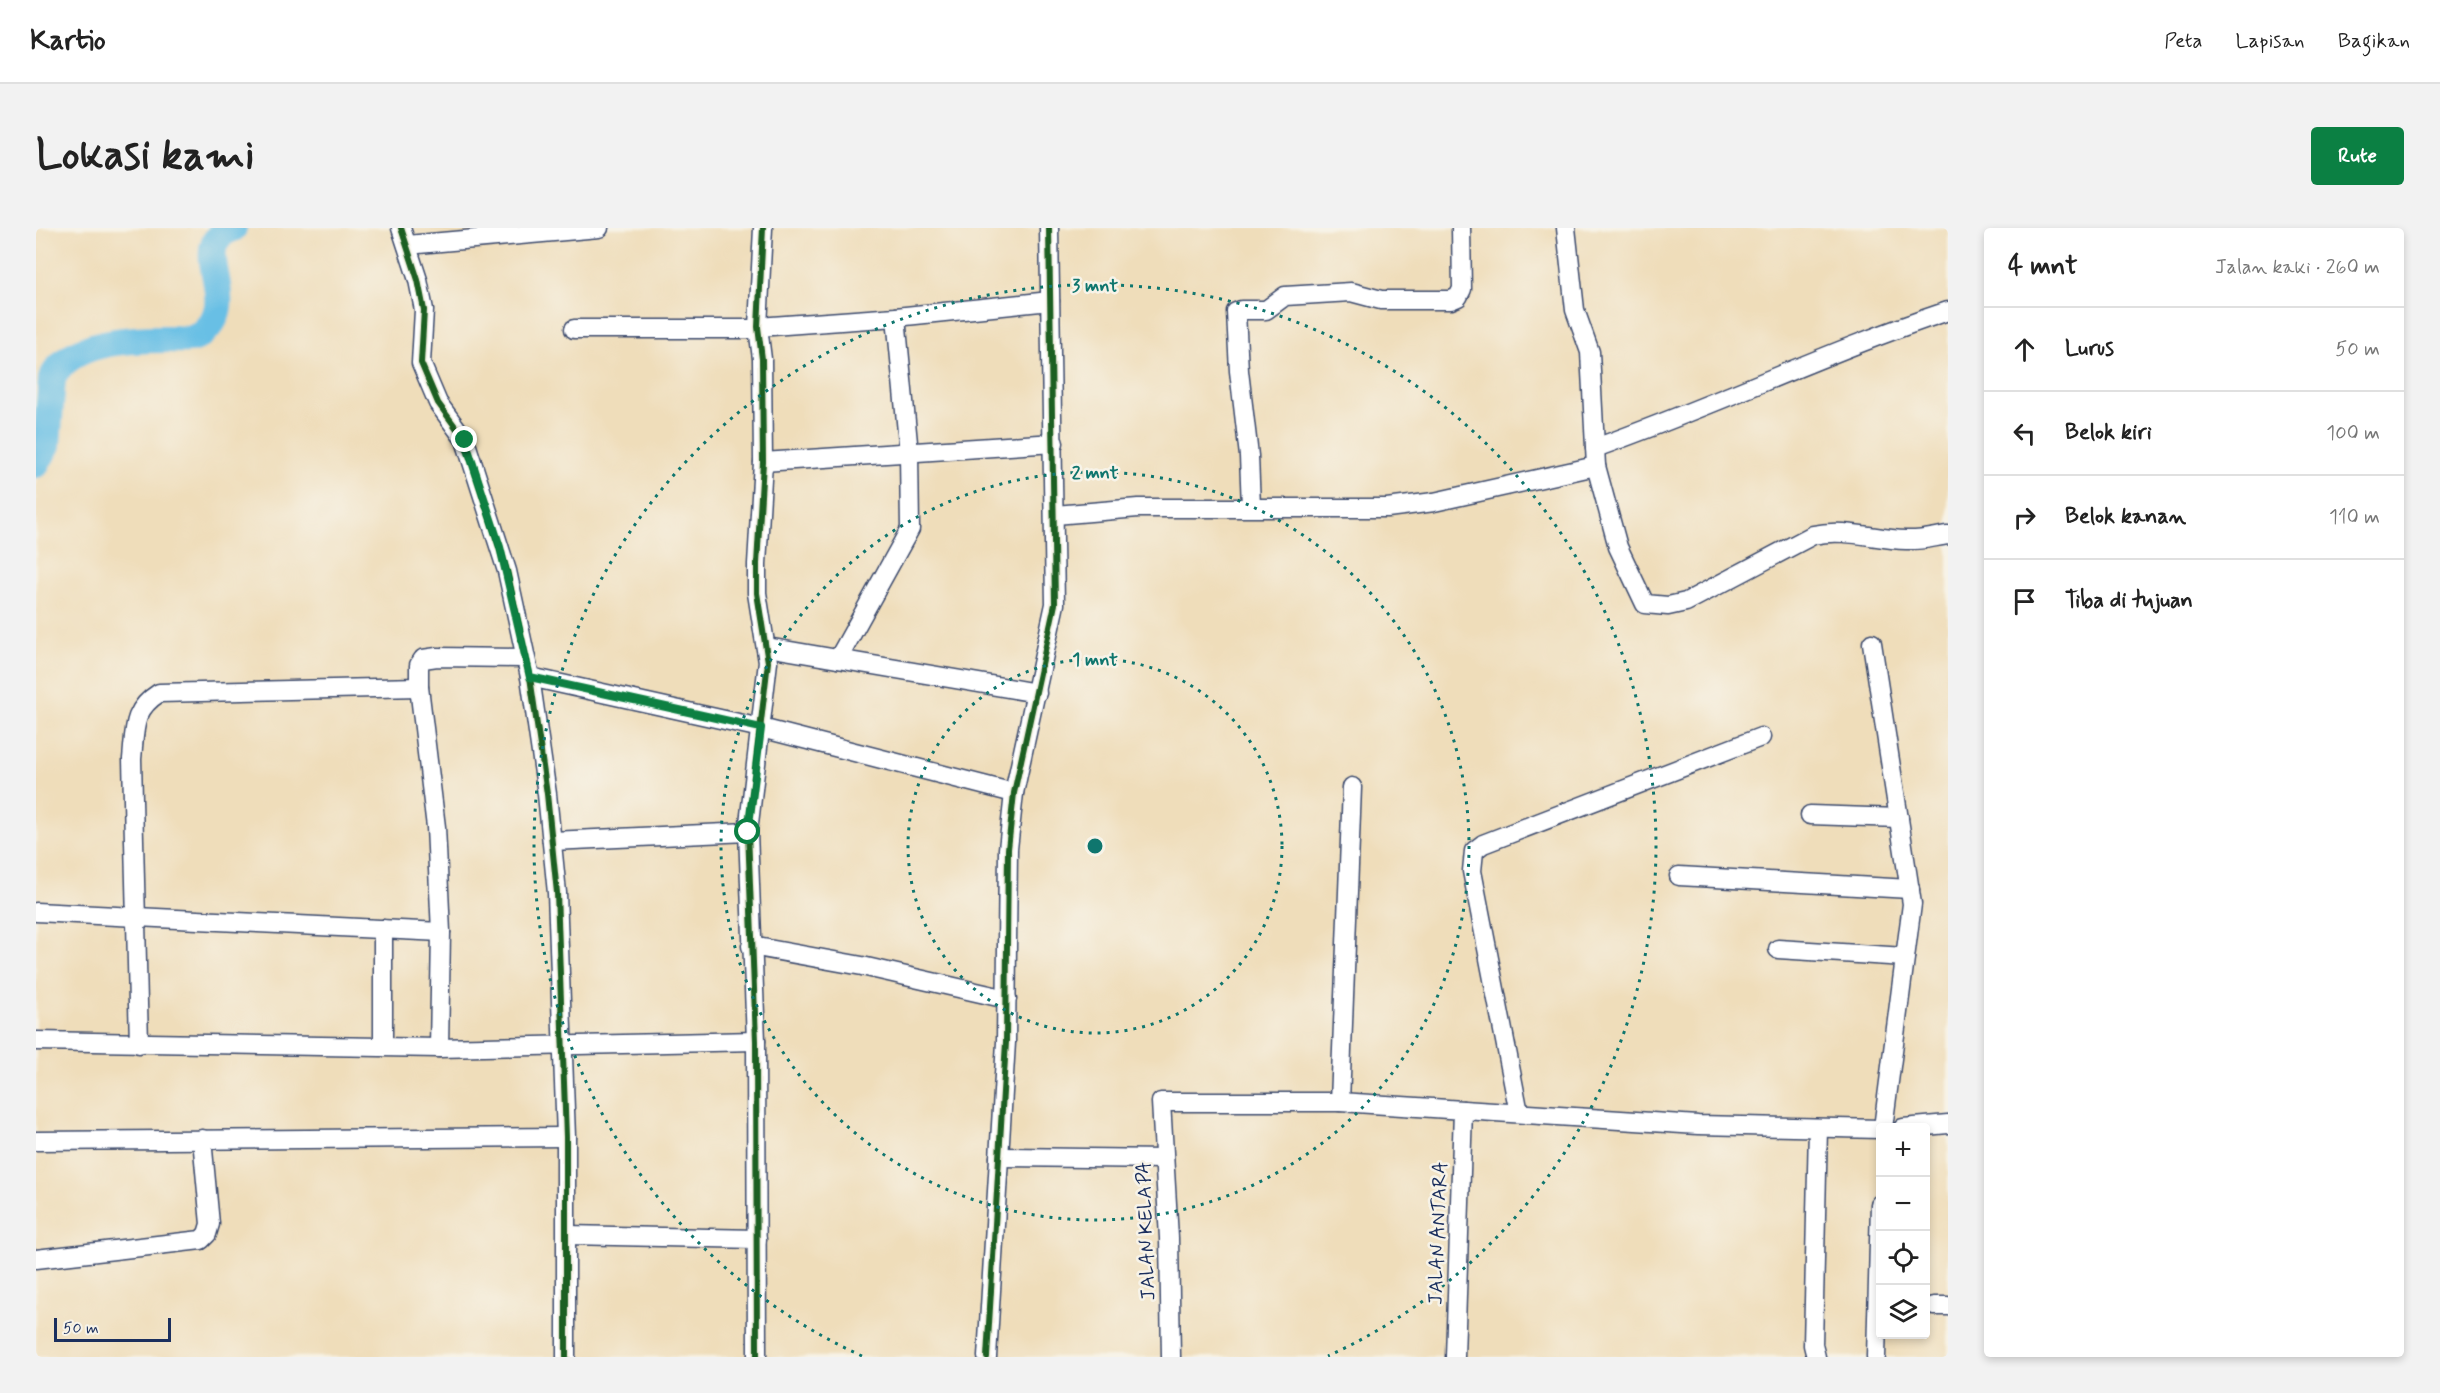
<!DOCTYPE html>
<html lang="id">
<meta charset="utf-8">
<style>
body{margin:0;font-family:Mynerve,sans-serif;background:#f2f2f2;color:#222}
.controls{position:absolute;right:18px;bottom:18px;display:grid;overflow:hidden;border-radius:6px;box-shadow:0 3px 9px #0003}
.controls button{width:54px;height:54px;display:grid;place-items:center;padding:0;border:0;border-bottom:2px solid #e0e0e0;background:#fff;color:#222;font:30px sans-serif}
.scale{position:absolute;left:18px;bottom:15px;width:117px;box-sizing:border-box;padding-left:6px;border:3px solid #1b2f5e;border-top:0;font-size:16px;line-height:21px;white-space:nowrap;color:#1b2f5e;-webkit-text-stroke:4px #f7f3e8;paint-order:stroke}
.stop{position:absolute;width:18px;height:18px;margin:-14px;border:4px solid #0b8043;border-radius:50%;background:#fff}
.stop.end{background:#0b8043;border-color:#fff;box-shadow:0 2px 6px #0008}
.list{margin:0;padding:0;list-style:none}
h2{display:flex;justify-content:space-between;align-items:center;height:78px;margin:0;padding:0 24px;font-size:26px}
h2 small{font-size:20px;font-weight:400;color:#767676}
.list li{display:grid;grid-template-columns:39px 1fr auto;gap:18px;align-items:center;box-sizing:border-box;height:84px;padding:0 24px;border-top:2px solid #e0e0e0}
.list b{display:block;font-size:22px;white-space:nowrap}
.list em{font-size:20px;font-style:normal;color:#767676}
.icon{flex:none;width:33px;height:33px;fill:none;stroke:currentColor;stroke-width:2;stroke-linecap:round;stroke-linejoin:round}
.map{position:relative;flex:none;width:1912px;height:1129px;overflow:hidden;border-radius:6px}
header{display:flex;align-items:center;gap:36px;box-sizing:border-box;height:84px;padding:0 30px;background:#fff;border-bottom:2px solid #e0e0e0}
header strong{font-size:28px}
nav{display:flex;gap:33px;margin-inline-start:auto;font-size:21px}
.intro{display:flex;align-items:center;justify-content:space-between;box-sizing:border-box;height:144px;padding:0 36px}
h1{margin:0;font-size:42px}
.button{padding:15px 27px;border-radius:6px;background:#0b8043;color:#fff;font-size:21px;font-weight:700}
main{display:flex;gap:36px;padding:0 36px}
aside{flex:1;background:#fff;border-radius:6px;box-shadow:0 3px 9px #0003}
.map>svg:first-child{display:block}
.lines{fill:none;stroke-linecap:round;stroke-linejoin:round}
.river{stroke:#68bfe5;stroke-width:28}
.minor-casing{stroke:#3b496c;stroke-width:21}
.minor{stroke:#fff;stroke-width:18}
.cycleway-casing{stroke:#f7f3e8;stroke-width:10}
.cycleway{stroke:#1b5e20;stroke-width:6}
.route{stroke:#0b8043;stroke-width:8}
.ring{fill:none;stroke:#0f766e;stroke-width:3;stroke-dasharray:3 6}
.labels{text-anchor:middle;stroke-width:5;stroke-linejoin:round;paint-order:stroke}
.street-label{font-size:20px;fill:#1b2f5e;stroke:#f7f3e8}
.centre{fill:#0f766e;stroke:#f7f3e8;stroke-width:3}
.ring-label{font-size:18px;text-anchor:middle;font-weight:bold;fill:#0f766e;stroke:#f7f3e8;stroke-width:5;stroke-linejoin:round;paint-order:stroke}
</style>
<header>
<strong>Kartio</strong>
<nav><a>Peta</a><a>Lapisan</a><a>Bagikan</a></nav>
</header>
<div class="intro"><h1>Lokasi kami</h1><a class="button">Rute</a></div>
<main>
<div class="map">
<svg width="1912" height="1129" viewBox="0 0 1912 1129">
<rect width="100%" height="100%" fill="#f7f3e8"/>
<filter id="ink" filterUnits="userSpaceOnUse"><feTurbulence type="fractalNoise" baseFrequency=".0167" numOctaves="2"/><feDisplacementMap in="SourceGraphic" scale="12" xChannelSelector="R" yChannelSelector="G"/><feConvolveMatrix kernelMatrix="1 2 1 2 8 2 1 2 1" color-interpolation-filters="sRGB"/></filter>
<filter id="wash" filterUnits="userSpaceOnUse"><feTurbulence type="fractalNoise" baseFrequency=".008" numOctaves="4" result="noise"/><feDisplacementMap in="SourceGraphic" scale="24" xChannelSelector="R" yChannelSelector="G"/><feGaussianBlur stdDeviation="1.35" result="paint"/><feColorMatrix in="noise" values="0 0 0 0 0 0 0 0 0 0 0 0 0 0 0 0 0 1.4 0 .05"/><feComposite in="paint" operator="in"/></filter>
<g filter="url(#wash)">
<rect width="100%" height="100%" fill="#efddba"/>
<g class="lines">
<path class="river" d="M 0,236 L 11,217 L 16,151 C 33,112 95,111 131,111 C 140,111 155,113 162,108 C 213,74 146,18 197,0"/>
</g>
</g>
<g filter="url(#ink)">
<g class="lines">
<defs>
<g id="minor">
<polyline points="365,0 382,52 388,82 385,135 402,175 429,212 471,343 494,449 511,566 521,665 530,909 530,1129"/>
<path d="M 1530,0 L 1539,82 L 1554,124 L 1560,238 L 1582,319 L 1609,376 L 1632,378 L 1650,374 L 1777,307 C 1809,300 1838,311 1870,312 C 1884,313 1898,309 1912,307"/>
<polyline points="371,17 563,0"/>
<polyline points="722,99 860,89 1014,73"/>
<polyline points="538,101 722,101"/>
<path d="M 1559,220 C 1678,178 1792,123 1912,83"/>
<polyline points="727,234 1018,215"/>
<polyline points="1215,279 1213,228 1203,143 1200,84 1205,82 1230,82 1249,68 1315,64 1345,72 1415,72 1422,69 1426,61 1425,0"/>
<polyline points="1019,287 1102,280 1351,280 1398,274 1560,238"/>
<polyline points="1836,415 1876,676 1847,900"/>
<polyline points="731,419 1001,465"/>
<polyline points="802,431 874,301 873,225 860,89"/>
<polyline points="494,449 725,500 978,565"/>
<polyline points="1774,587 1863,590"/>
<polyline points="516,613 712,604"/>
<polyline points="1643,648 1874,661"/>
<polyline points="0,684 405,704"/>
<polyline points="347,701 347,817"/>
<polyline points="715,718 826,738 971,771"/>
<polyline points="1742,721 1869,729"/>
<polyline points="0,813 403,820 720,813"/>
<path d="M 103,816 L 96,531 C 99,501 96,482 123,465 L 383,459"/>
<polyline points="403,820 405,704 400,599 383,459 383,437 387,431 401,429 489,430"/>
<polyline points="1304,874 1316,559"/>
<polyline points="1483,885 1436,643 1438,623 1447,616 1725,509"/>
<polyline points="1867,900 1912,896"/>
<polyline points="0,913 530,909"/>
<polyline points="963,929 1128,931"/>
<polyline points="531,1007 721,1011"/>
<polyline points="0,1031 165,1012 171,1006 174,996 166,911"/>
<polyline points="1898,1078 1912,1078"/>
<polyline points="721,1129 720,813 712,604 732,434 721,365 721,336 727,234 726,131 722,99 727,0"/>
<polyline points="951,1129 970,814 972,621 978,565 1019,376 1013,0"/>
<polyline points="1135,1129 1133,1010 1125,874 1304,874 1662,897 1844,901"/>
<polyline points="1419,1129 1427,882"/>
<polyline points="1780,1129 1777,1117 1782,900"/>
<polyline points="1840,1129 1844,976"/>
</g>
</defs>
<use href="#minor" class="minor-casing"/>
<use href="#minor" class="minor"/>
<defs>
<g id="cycleway">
<polyline points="365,0 382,52 388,82 385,135 402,175 429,212 471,343 494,449 511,566 521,665 530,909 530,1129"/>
<polyline points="721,1129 720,813 712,604 732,434 721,365 721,336 727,234 726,131 722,99 727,0"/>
<polyline points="951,1129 970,814 972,621 978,565 1019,376 1013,0"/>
</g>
</defs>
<use href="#cycleway" class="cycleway-casing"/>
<use href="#cycleway" class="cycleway"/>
</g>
</g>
<g class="lines" filter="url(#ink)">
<polyline class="route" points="429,212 464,319 494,449 725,500 712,604"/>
</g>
<g class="ring">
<circle cx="1059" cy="618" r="187"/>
<circle cx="1059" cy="618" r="374"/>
<path d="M826 1128A561 561 0 1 1 1292 1128"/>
</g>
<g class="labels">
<g class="street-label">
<text transform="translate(1109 1003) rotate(-92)" y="7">JALAN KELAPA</text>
<text transform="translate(1401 1005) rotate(-88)" y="7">JALAN ANTARA</text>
</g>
</g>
<circle cx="1059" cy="618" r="9" class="centre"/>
<g class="ring-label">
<text x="1059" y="63">3 mnt</text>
<text x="1059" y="250">2 mnt</text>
<text x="1059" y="437">1 mnt</text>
</g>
</svg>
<div class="controls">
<button>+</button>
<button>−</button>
<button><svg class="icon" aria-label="locate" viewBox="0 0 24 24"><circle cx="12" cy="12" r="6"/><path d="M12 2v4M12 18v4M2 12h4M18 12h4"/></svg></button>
<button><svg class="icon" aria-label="layers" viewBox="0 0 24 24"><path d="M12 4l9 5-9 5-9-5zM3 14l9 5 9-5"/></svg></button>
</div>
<div class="scale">50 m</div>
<div class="stop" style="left:712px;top:604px"></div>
<div class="stop end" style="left:429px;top:212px"></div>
</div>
<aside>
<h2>4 mnt<small>Jalan kaki · 260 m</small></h2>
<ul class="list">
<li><svg class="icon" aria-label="ahead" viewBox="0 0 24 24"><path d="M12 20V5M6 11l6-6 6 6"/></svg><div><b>Lurus</b></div><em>50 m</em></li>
<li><svg class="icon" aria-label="left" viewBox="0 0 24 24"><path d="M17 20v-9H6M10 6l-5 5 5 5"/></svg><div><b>Belok kiri</b></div><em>100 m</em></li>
<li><svg class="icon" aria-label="right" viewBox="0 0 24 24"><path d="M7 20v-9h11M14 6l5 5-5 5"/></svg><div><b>Belok kanan</b></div><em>110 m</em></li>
<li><svg class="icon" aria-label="arrive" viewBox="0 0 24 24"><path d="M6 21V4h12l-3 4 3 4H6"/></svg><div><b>Tiba di tujuan</b></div></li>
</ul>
</aside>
</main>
